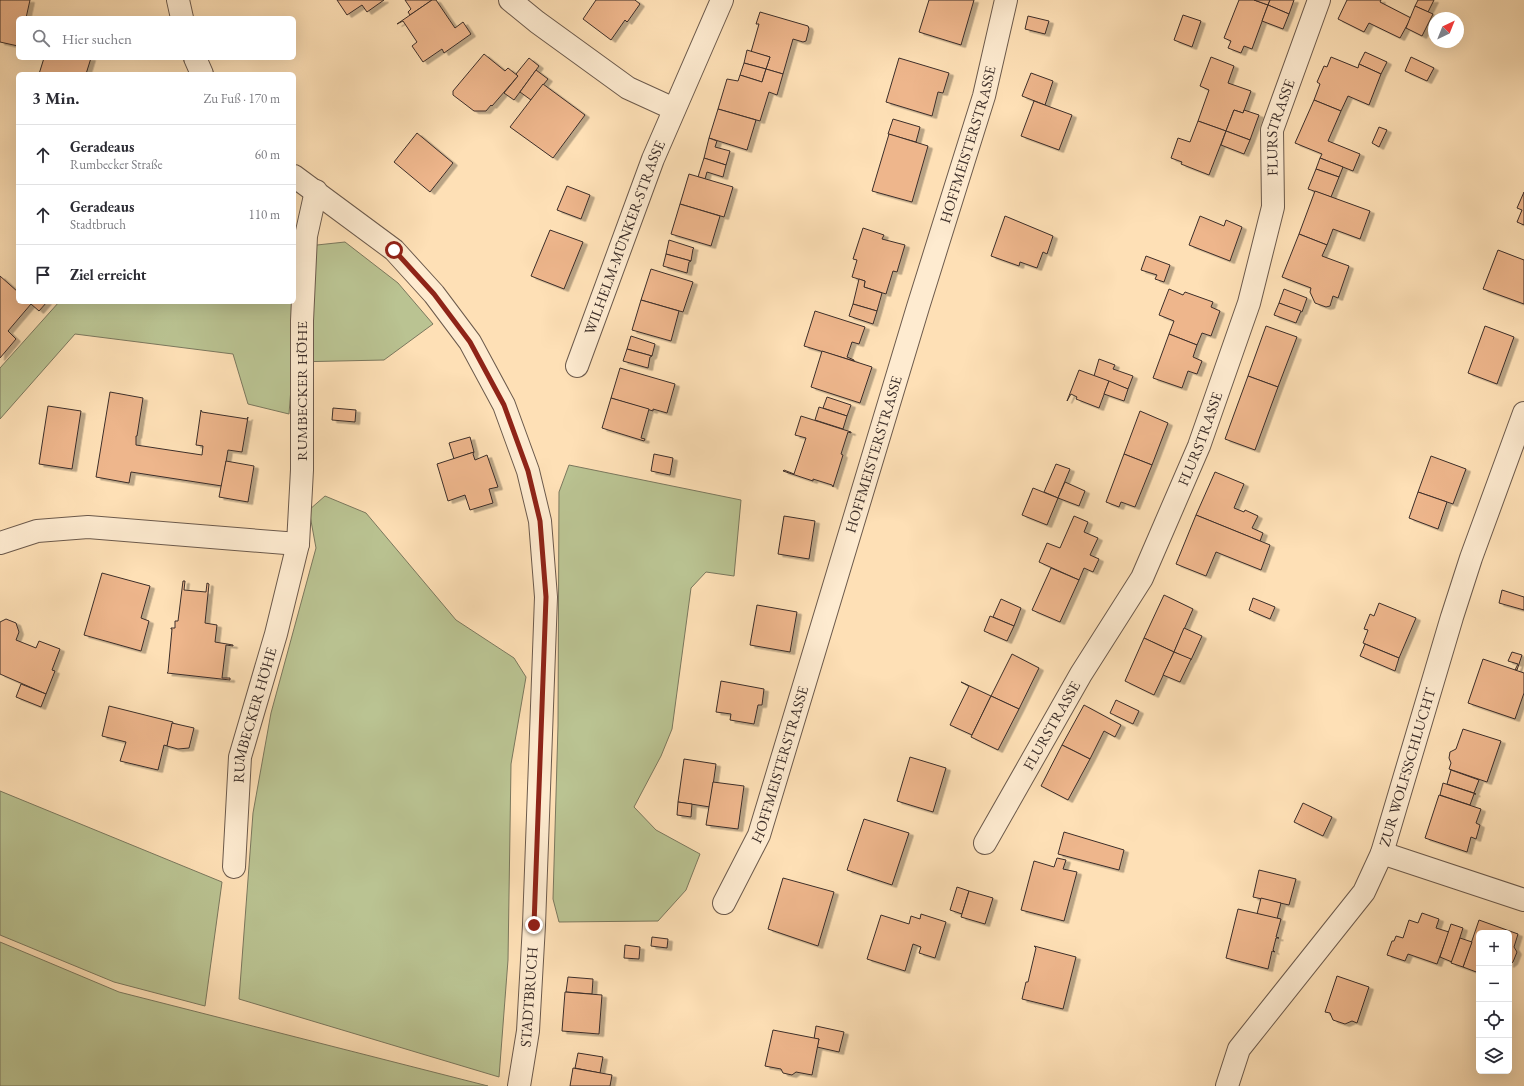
<!DOCTYPE html>
<html lang="de">
<meta charset="utf-8">
<style>
body{margin:0;font-family:"EB Garamond",serif;background:#f2f2f3;color:#2b2b33}
.controls{position:absolute;right:12px;bottom:12px;display:grid;overflow:hidden;border-radius:6px;box-shadow:0 4px 16px #0002}
.controls button{width:36px;height:36px;display:grid;place-items:center;padding:0;border:0;border-bottom:1px solid #e1e1e2;background:#fff;color:#2b2b33;font:20px sans-serif}
.compass{position:absolute;left:1428px;top:12px;width:36px;height:36px;border-radius:50%;background:#fff;box-shadow:0 4px 16px #0002;rotate:43deg}
.stop{position:absolute;width:12px;height:12px;margin:-9px;border:3px solid #8f2418;border-radius:50%;background:#fff}
.stop.end{background:#8f2418;border-color:#fff;box-shadow:0 1px 4px #0008}
.list{margin:0;padding:0;list-style:none}
h2{display:flex;justify-content:space-between;align-items:center;height:52px;margin:0;padding:0 16px;font-size:17px}
h2 small{font-size:13px;font-weight:400;color:#7c7c81}
.list li{display:grid;grid-template-columns:26px 1fr auto;gap:12px;align-items:center;box-sizing:border-box;height:60px;padding:0 16px;border-top:1px solid #e1e1e2}
.list b{display:block;font-size:15px;white-space:nowrap}
.list p{margin:0;font-size:13px;white-space:nowrap;color:#7c7c81}
.list em{font-size:13px;font-style:normal;color:#7c7c81}
.icon{flex:none;width:22px;height:22px;fill:none;stroke:currentColor;stroke-width:2;stroke-linecap:round;stroke-linejoin:round}
.map{position:relative;flex:none;width:1524px;height:1086px;overflow:hidden}
.search{position:absolute;background:#fff;box-shadow:0 4px 16px #0002;left:16px;top:16px;width:280px;height:44px;display:flex;align-items:center;gap:10px;box-sizing:border-box;padding:0 14px;border-radius:6px;color:#7c7c81;font-size:15px}
.panel{position:absolute;background:#fff;box-shadow:0 4px 16px #0002;left:16px;top:72px;width:280px;height:232px;border-radius:6px}
.map>svg:first-child{display:block}
.green{fill:#bac392;stroke:#7b785e}
.building{fill:#eeb68c;stroke:#3c2e29;filter:url(#shadow)}
.lines{fill:none;stroke-linecap:round;stroke-linejoin:round}
.minor-casing{stroke:#6c5a4c;stroke-width:24}
.minor{stroke:#feebd0;stroke-width:22}
.route{stroke:#8f2418;stroke-width:5}
.labels{text-anchor:middle;stroke-width:4;stroke-linejoin:round;paint-order:stroke}
.street-label{font-size:15px;fill:#3c2e29;stroke:#feebd0}
</style>
<div class="map">
<svg width="1524" height="1086" viewBox="0 0 1524 1086">
<defs>
<filter id="shadow"><feDropShadow dx="4.5" dy="2.5" stdDeviation="0" flood-color="#0004"/></filter>
</defs>
<rect width="100%" height="100%" fill="#fee0b6"/>
<filter id="stains"><feTurbulence type="fractalNoise" baseFrequency=".005" numOctaves="4"/><feColorMatrix values="0 0 0 0 .2 0 0 0 0 .09 0 0 0 0 .02 0 0 0 .5 -.17"/></filter>
<radialGradient id="worn" r=".72"><stop offset=".6" stop-color="#630" stop-opacity="0"/><stop offset="1" stop-color="#630" stop-opacity=".3"/></radialGradient>
<g class="green">
<polygon points="294,237 298,247 345,242 398,283 433,324 384,360 293,362 289,414 248,404 233,354 75,334 0,419 0,368 59,302 294,302"/>
<polygon points="569,465 741,500 734,576 706,572 691,588 672,729 661,756 634,807 656,830 700,854 686,890 658,921 559,922 553,899 558,726 559,492"/>
<polygon points="325,496 366,513 456,620 514,658 526,677 511,764 508,960 499,1077 239,999 253,813 271,713 316,548 309,510"/>
<polygon points="0,791 222,882 205,1006 114,982 0,935"/>
<polygon points="0,942 119,992 488,1086 0,1086"/>
</g>
<g class="building">
<polygon points="0,0 30,0 26,18 18,18 18,46 0,42"/>
<polygon points="337,0 384,0 367,12 362,5 347,15"/>
<polygon points="405,0 432,0 410,15 408,12 411,9"/>
<polygon points="432,0 436,0 455,28 463,22 471,34 444,53 442,49 423,62 412,46 417,42 403,21 397,24"/>
<polygon points="596,0 635,0 640,4 628,21 627,22 625,20 611,40 583,19"/>
<polygon points="929,0 974,0 961,45 919,32"/>
<polygon points="1239,0 1254,0 1268,5 1252,49 1244,46 1241,53 1228,48 1231,41 1224,38"/>
<polygon points="1254,0 1270,0 1268,5"/>
<polygon points="1270,0 1294,0 1289,14 1268,5"/>
<polygon points="1347,0 1381,0 1380,2 1411,18 1400,38 1369,23 1364,32 1338,19"/>
<polygon points="1418,0 1434,0 1428,12 1415,6"/>
<polygon points="1268,5 1289,14 1283,29 1262,21"/>
<polygon points="1415,6 1433,14 1422,36 1406,28"/>
<polygon points="760,12 808,26 809,29 806,41 803,42 793,39 783,74 766,69 770,57 751,52 759,24 756,24"/>
<polygon points="1183,15 1201,21 1192,47 1174,40"/>
<polygon points="1028,16 1049,21 1045,34 1025,29"/>
<polygon points="747,50 770,57 766,69 744,63"/>
<polygon points="1365,52 1387,62 1381,74 1359,64"/>
<polygon points="484,54 505,71 508,68 518,76 492,106 491,105 486,111 474,111 453,95 453,91"/>
<polygon points="1211,57 1234,66 1228,83 1251,91 1243,113 1234,110 1226,131 1198,121 1209,90 1200,86"/>
<polygon points="1331,57 1358,68 1359,64 1381,74 1369,105 1348,96 1341,111 1314,100 1320,84 1317,82 1324,66 1327,67"/>
<polygon points="1411,57 1434,68 1427,81 1405,71"/>
<polygon points="44,58 91,58 86,74 39,74"/>
<polygon points="529,58 539,66 514,100 504,93 518,76 516,74"/>
<polygon points="899,58 949,73 943,93 938,92 932,116 886,102"/>
<polygon points="744,63 766,69 762,82 740,75"/>
<polygon points="766,69 783,74 777,95 769,92 760,121 718,109 727,79 738,81 740,75 762,82"/>
<polygon points="536,70 548,79 531,100 520,92"/>
<polygon points="1031,73 1053,81 1045,105 1022,96"/>
<polygon points="543,84 585,115 553,158 510,127"/>
<polygon points="1314,100 1341,111 1328,141 1360,154 1353,171 1320,158 1322,154 1295,143"/>
<polygon points="1034,101 1072,115 1059,150 1021,136"/>
<polygon points="718,109 756,120 747,150 709,138"/>
<polygon points="1234,110 1243,113 1244,110 1259,115 1250,140 1226,131"/>
<polygon points="893,119 920,127 916,142 888,134"/>
<polygon points="1198,121 1226,131 1209,175 1181,164 1182,162 1171,158 1178,138 1190,142"/>
<polygon points="1379,127 1387,130 1379,147 1372,143"/>
<polygon points="1226,131 1250,140 1244,154 1221,145"/>
<polygon points="417,133 453,163 430,192 394,162"/>
<polygon points="889,134 928,146 912,202 872,191"/>
<polygon points="709,138 717,141 715,147 730,151 726,165 704,158"/>
<polygon points="704,158 726,165 723,177 707,172 705,179 698,177"/>
<polygon points="1320,158 1343,167 1339,177 1316,169"/>
<polygon points="1316,169 1339,177 1331,197 1308,189"/>
<polygon points="689,174 733,187 724,217 680,204"/>
<polygon points="567,186 590,195 581,219 557,210"/>
<polygon points="1315,191 1370,211 1360,239 1333,229 1327,245 1299,234"/>
<polygon points="1524,192 1524,225 1517,222 1522,210 1517,208"/>
<polygon points="680,204 720,216 711,246 671,234"/>
<polygon points="1005,216 1053,236 1047,254 1043,252 1037,268 1020,262 1019,266 991,256"/>
<polygon points="1200,216 1224,226 1226,220 1242,227 1230,261 1189,245"/>
<polygon points="863,228 884,235 882,239 905,245 897,272 893,271 886,294 864,287 865,281 852,277 857,260 853,259"/>
<polygon points="550,230 583,242 564,289 531,276"/>
<polygon points="1299,234 1327,245 1322,256 1349,266 1338,298 1333,296 1330,306 1326,307 1315,303 1310,292 1311,288 1282,277"/>
<polygon points="669,240 694,248 693,249 691,261 666,254"/>
<polygon points="1498,250 1524,260 1524,304 1483,289"/>
<polygon points="666,254 691,261 689,262 687,273 663,266"/>
<polygon points="1146,256 1170,265 1164,282 1155,279 1157,275 1141,270"/>
<polygon points="651,269 693,282 683,312 641,300"/>
<polygon points="0,276 18,292 18,302 47,302 39,311 31,304 8,331 16,339 0,358"/>
<polygon points="859,279 865,281 864,287 882,293 877,311 853,304"/>
<polygon points="1169,289 1183,295 1185,292 1213,302 1211,307 1220,311 1211,336 1202,333 1197,345 1169,334 1174,321 1159,315"/>
<polygon points="1284,289 1307,298 1302,312 1279,303"/>
<polygon points="641,300 679,311 671,341 632,330"/>
<polygon points="1279,303 1301,311 1296,323 1274,315"/>
<polygon points="853,304 877,311 873,324 849,316"/>
<polygon points="815,311 865,327 859,344 852,342 847,357 854,360 854,361 804,346"/>
<polygon points="1266,326 1297,337 1278,387 1248,376"/>
<polygon points="1485,326 1514,337 1497,384 1468,373"/>
<polygon points="1169,334 1197,345 1193,357 1202,361 1197,374 1188,371 1182,388 1153,378"/>
<polygon points="631,336 655,344 652,356 627,349"/>
<polygon points="627,349 652,356 650,357 648,368 623,361"/>
<polygon points="822,351 872,367 860,403 811,387"/>
<polygon points="1099,359 1115,365 1113,369 1133,376 1128,389 1094,376"/>
<polygon points="620,368 675,384 667,413 653,409 653,411 611,398"/>
<polygon points="1079,370 1109,381 1099,408 1076,399 1077,397 1071,394 1067,401"/>
<polygon points="1248,376 1278,387 1255,450 1225,439"/>
<polygon points="1109,381 1128,389 1124,401 1104,394"/>
<polygon points="110,392 143,398 137,436 136,436 136,445 202,455 203,446 196,445 201,410 202,412 247,419 248,417 242,452 228,450 222,486 131,472 129,483 96,477"/>
<polygon points="827,397 851,405 847,416 823,408"/>
<polygon points="611,398 649,409 641,438 645,439 644,441 602,428"/>
<polygon points="48,406 81,411 72,469 39,464"/>
<polygon points="819,407 847,416 843,429 815,420"/>
<polygon points="333,408 356,410 355,422 332,420"/>
<polygon points="1140,411 1168,423 1152,465 1124,454"/>
<polygon points="801,416 851,432 851,433 848,432 841,454 843,455 833,487 832,485 813,479 813,481 783,471 784,470 794,474 806,438 795,435"/>
<polygon points="470,437 474,452 454,459 449,443"/>
<polygon points="474,452 473,454 475,460 487,455 498,487 489,489 493,503 470,510 465,495 448,501 437,464"/>
<polygon points="654,454 673,458 670,475 651,471"/>
<polygon points="1124,454 1152,465 1135,507 1121,502 1119,507 1106,502"/>
<polygon points="1431,456 1466,469 1453,504 1418,492"/>
<polygon points="226,461 254,466 248,502 219,497"/>
<polygon points="1056,464 1070,469 1058,498 1044,492"/>
<polygon points="1215,472 1244,484 1234,508 1244,512 1245,510 1258,516 1252,528 1263,533 1260,541 1196,515"/>
<polygon points="1065,482 1085,491 1079,506 1058,498"/>
<polygon points="1033,488 1058,498 1047,525 1022,515"/>
<polygon points="1418,492 1447,502 1438,529 1409,518"/>
<polygon points="1196,515 1270,545 1261,570 1216,552 1206,576 1176,564"/>
<polygon points="784,516 815,521 809,559 778,554"/>
<polygon points="1074,516 1088,522 1084,532 1098,538 1090,555 1099,559 1093,572 1084,568 1079,580 1039,562 1047,543 1060,548"/>
<polygon points="1051,568 1079,580 1060,622 1032,610"/>
<polygon points="102,573 150,586 141,618 149,621 141,651 84,635"/>
<polygon points="183,581 185,581 184,590 206,592 207,583 209,584 205,623 217,625 215,642 233,645 233,646 226,645 222,678 230,678 230,680 167,673 168,672 172,629 171,629 171,628 175,628 175,621 178,621"/>
<polygon points="1502,590 1524,597 1524,610 1499,603"/>
<polygon points="1164,595 1193,609 1174,652 1144,638"/>
<polygon points="1253,598 1275,607 1270,619 1249,610"/>
<polygon points="1001,599 1021,608 1014,626 993,617"/>
<polygon points="1379,603 1416,618 1399,658 1363,643 1368,630 1364,629 1370,614 1374,616"/>
<polygon points="757,605 797,612 790,652 750,645"/>
<polygon points="990,616 1014,626 1007,641 984,631"/>
<polygon points="6,619 16,623 19,632 16,640 36,648 39,641 60,649 52,670 55,671 46,694 0,674 0,622"/>
<polygon points="1184,628 1202,636 1191,660 1174,652"/>
<polygon points="1144,638 1174,652 1154,695 1125,681"/>
<polygon points="1365,644 1399,658 1395,671 1360,656"/>
<polygon points="1174,652 1191,659 1180,682 1163,675"/>
<polygon points="1512,652 1522,655 1517,670 1515,670 1518,664 1508,661"/>
<polygon points="1012,654 1039,668 1019,709 991,696"/>
<polygon points="1483,659 1524,673 1524,693 1515,719 1468,703"/>
<polygon points="721,681 764,689 762,705 758,705 754,724 730,720 731,714 716,712"/>
<polygon points="961,682 991,696 972,735 950,725 969,686"/>
<polygon points="21,684 46,694 41,707 16,697"/>
<polygon points="991,696 1019,709 998,750 971,737"/>
<polygon points="1116,700 1139,711 1133,724 1110,713"/>
<polygon points="1084,705 1121,725 1115,737 1104,731 1090,759 1062,745"/>
<polygon points="109,706 173,722 167,746 164,745 158,770 120,761 126,742 102,736"/>
<polygon points="172,723 194,728 189,748 178,749 167,746"/>
<polygon points="1463,729 1501,741 1487,782 1449,769 1451,763 1449,758 1450,752 1456,749"/>
<polygon points="1062,745 1090,759 1068,800 1041,786"/>
<polygon points="910,757 946,768 933,812 897,801"/>
<polygon points="684,759 716,764 710,807 678,802"/>
<polygon points="1451,770 1479,780 1474,793 1447,784"/>
<polygon points="713,782 744,786 738,829 706,825"/>
<polygon points="1443,783 1476,794 1474,794 1470,805 1440,795"/>
<polygon points="1439,795 1481,809 1476,823 1480,825 1476,839 1471,837 1467,852 1425,838"/>
<polygon points="678,802 692,804 691,817 677,815"/>
<polygon points="1303,803 1332,817 1323,836 1294,822"/>
<polygon points="864,819 909,833 892,885 847,870"/>
<polygon points="1064,832 1124,850 1119,870 1058,854"/>
<polygon points="1057,858 1066,860 1063,869 1077,872 1064,921 1021,910 1034,861 1054,867"/>
<polygon points="1259,870 1296,879 1289,905 1253,897"/>
<polygon points="783,878 834,892 818,946 768,929"/>
<polygon points="957,887 969,891 962,914 950,910"/>
<polygon points="969,891 993,898 985,924 961,917"/>
<polygon points="1261,898 1281,903 1277,919 1257,914"/>
<polygon points="1238,909 1281,919 1276,937 1279,938 1276,938 1273,950 1275,952 1272,951 1268,969 1226,958"/>
<polygon points="1422,913 1439,919 1436,928 1449,932 1437,964 1408,954 1405,961 1387,955 1392,941 1394,941 1396,936 1403,938 1409,920 1418,923"/>
<polygon points="921,914 946,922 935,958 919,953 921,947 913,944 905,971 867,959 881,915 909,924 911,916 920,919"/>
<polygon points="1479,920 1518,934 1514,947 1517,952 1513,962 1509,965 1509,933 1479,933 1479,973 1463,967"/>
<polygon points="1451,924 1463,928 1452,962 1440,957"/>
<polygon points="652,937 668,939 667,948 651,946"/>
<polygon points="1460,938 1472,942 1463,967 1451,963"/>
<polygon points="625,945 640,947 639,959 624,958"/>
<polygon points="1034,946 1076,957 1063,1009 1022,999 1026,982 1028,982 1036,948"/>
<polygon points="1337,976 1369,987 1357,1023 1352,1021 1345,1024 1333,1020 1330,1013 1325,1012"/>
<polygon points="568,977 593,979 592,994 566,992"/>
<polygon points="565,992 602,995 599,1034 562,1031"/>
<polygon points="816,1026 844,1032 839,1052 817,1047 819,1039 814,1039"/>
<polygon points="773,1030 819,1039 812,1075 796,1072 792,1075 783,1073 781,1069 765,1066"/>
<polygon points="578,1053 603,1057 600,1073 575,1068"/>
<polygon points="573,1068 612,1075 610,1086 570,1086"/>
</g>
<g class="lines">
<defs>
<g id="minor">
<polyline points="178,0 182,18"/>
<polyline points="510,0 537,22 628,88 674,109"/>
<polyline points="195,58 202,74"/>
<polyline points="294,176 394,250 434,294 470,342 504,405 528,471 540,521 546,597 534,925 528,1031 519,1086"/>
<path id="s1" d="M 577,366 L 653,159 L 722,0"/>
<polyline points="0,543 37,531 88,527 298,544"/>
<path id="s2" d="M 985,843 L 1081,674 L 1142,578 L 1199,446 L 1249,303 L 1273,207 L 1272,130 L 1319,0"/>
<polyline points="1382,853 1524,900"/>
<path id="s3" d="M 234,867 L 240,757 L 276,634 L 298,544 L 302,470 L 302,321 L 306,236 L 316,191"/>
<path id="s4" d="M 724,903 L 759,835 L 918,307 L 984,96 L 1006,0"/>
<path id="s5" d="M 1227,1086 L 1239,1049 L 1364,892 L 1382,853 L 1452,617 L 1471,558 L 1524,413"/>
</g>
</defs>
<use href="#minor" class="minor-casing"/>
<use href="#minor" class="minor"/>
</g>
<g class="lines">
<polyline class="route" points="394,250 434,294 470,342 504,405 528,471 540,521 546,597 534,925"/>
</g>
<g class="labels">
<g class="street-label">
<text dy="5" stroke="none"><textPath href="#s2" startOffset="783">FLURSTRASSE</textPath></text>
<text dy="5" stroke="none"><textPath href="#s4" startOffset="798">HOFFMEISTERSTRASSE</textPath></text>
<text dy="5" stroke="none"><textPath href="#s1" startOffset="137">WILHELM-MÜNKER-STRASSE</textPath></text>
<text transform="translate(302 391) rotate(-90)" y="5">RUMBECKER HÖHE</text>
<text dy="5" stroke="none"><textPath href="#s2" startOffset="459">FLURSTRASSE</textPath></text>
<text dy="5" stroke="none"><textPath href="#s4" startOffset="474">HOFFMEISTERSTRASSE</textPath></text>
<text dy="5" stroke="none"><textPath href="#s3" startOffset="154">RUMBECKER HÖHE</textPath></text>
<text dy="5" stroke="none"><textPath href="#s2" startOffset="135">FLURSTRASSE</textPath></text>
<text dy="5" stroke="none"><textPath href="#s4" startOffset="150">HOFFMEISTERSTRASSE</textPath></text>
<text dy="5" stroke="none"><textPath href="#s5" startOffset="372">ZUR WOLFSSCHLUCHT</textPath></text>
<text transform="translate(529 997) rotate(-86)" y="5">STADTBRUCH</text>
</g>
</g>
<rect width="100%" height="100%" filter="url(#stains)"/>
<rect width="100%" height="100%" fill="url(#worn)"/>
</svg>
<div class="controls">
<button>+</button>
<button>−</button>
<button><svg class="icon" aria-label="locate" viewBox="0 0 24 24"><circle cx="12" cy="12" r="6"/><path d="M12 2v4M12 18v4M2 12h4M18 12h4"/></svg></button>
<button><svg class="icon" aria-label="layers" viewBox="0 0 24 24"><path d="M12 4l9 5-9 5-9-5zM3 14l9 5 9-5"/></svg></button>
</div>
<svg class="compass" viewBox="-18 -18 36 36"><path d="M0-13l5 13h-10z" fill="#e53935"/><path d="M0 13l5-13h-10z" fill="#7c7c81"/></svg>
<div class="stop" style="left:394px;top:250px"></div>
<div class="stop end" style="left:534px;top:925px"></div>
<div class="search"><svg class="icon" aria-label="search" viewBox="0 0 24 24"><circle cx="10" cy="10" r="6"/><path d="M15 15l6 6"/></svg>Hier suchen</div>
<section class="panel">
<h2>3 Min.<small>Zu Fuß · 170 m</small></h2>
<ul class="list">
<li><svg class="icon" aria-label="ahead" viewBox="0 0 24 24"><path d="M12 20V5M6 11l6-6 6 6"/></svg><div><b>Geradeaus</b><p>Rumbecker Straße</p></div><em>60 m</em></li>
<li><svg class="icon" aria-label="ahead" viewBox="0 0 24 24"><path d="M12 20V5M6 11l6-6 6 6"/></svg><div><b>Geradeaus</b><p>Stadtbruch</p></div><em>110 m</em></li>
<li><svg class="icon" aria-label="arrive" viewBox="0 0 24 24"><path d="M6 21V4h12l-3 4 3 4H6"/></svg><div><b>Ziel erreicht</b></div></li>
</ul>
</section>
</div>
